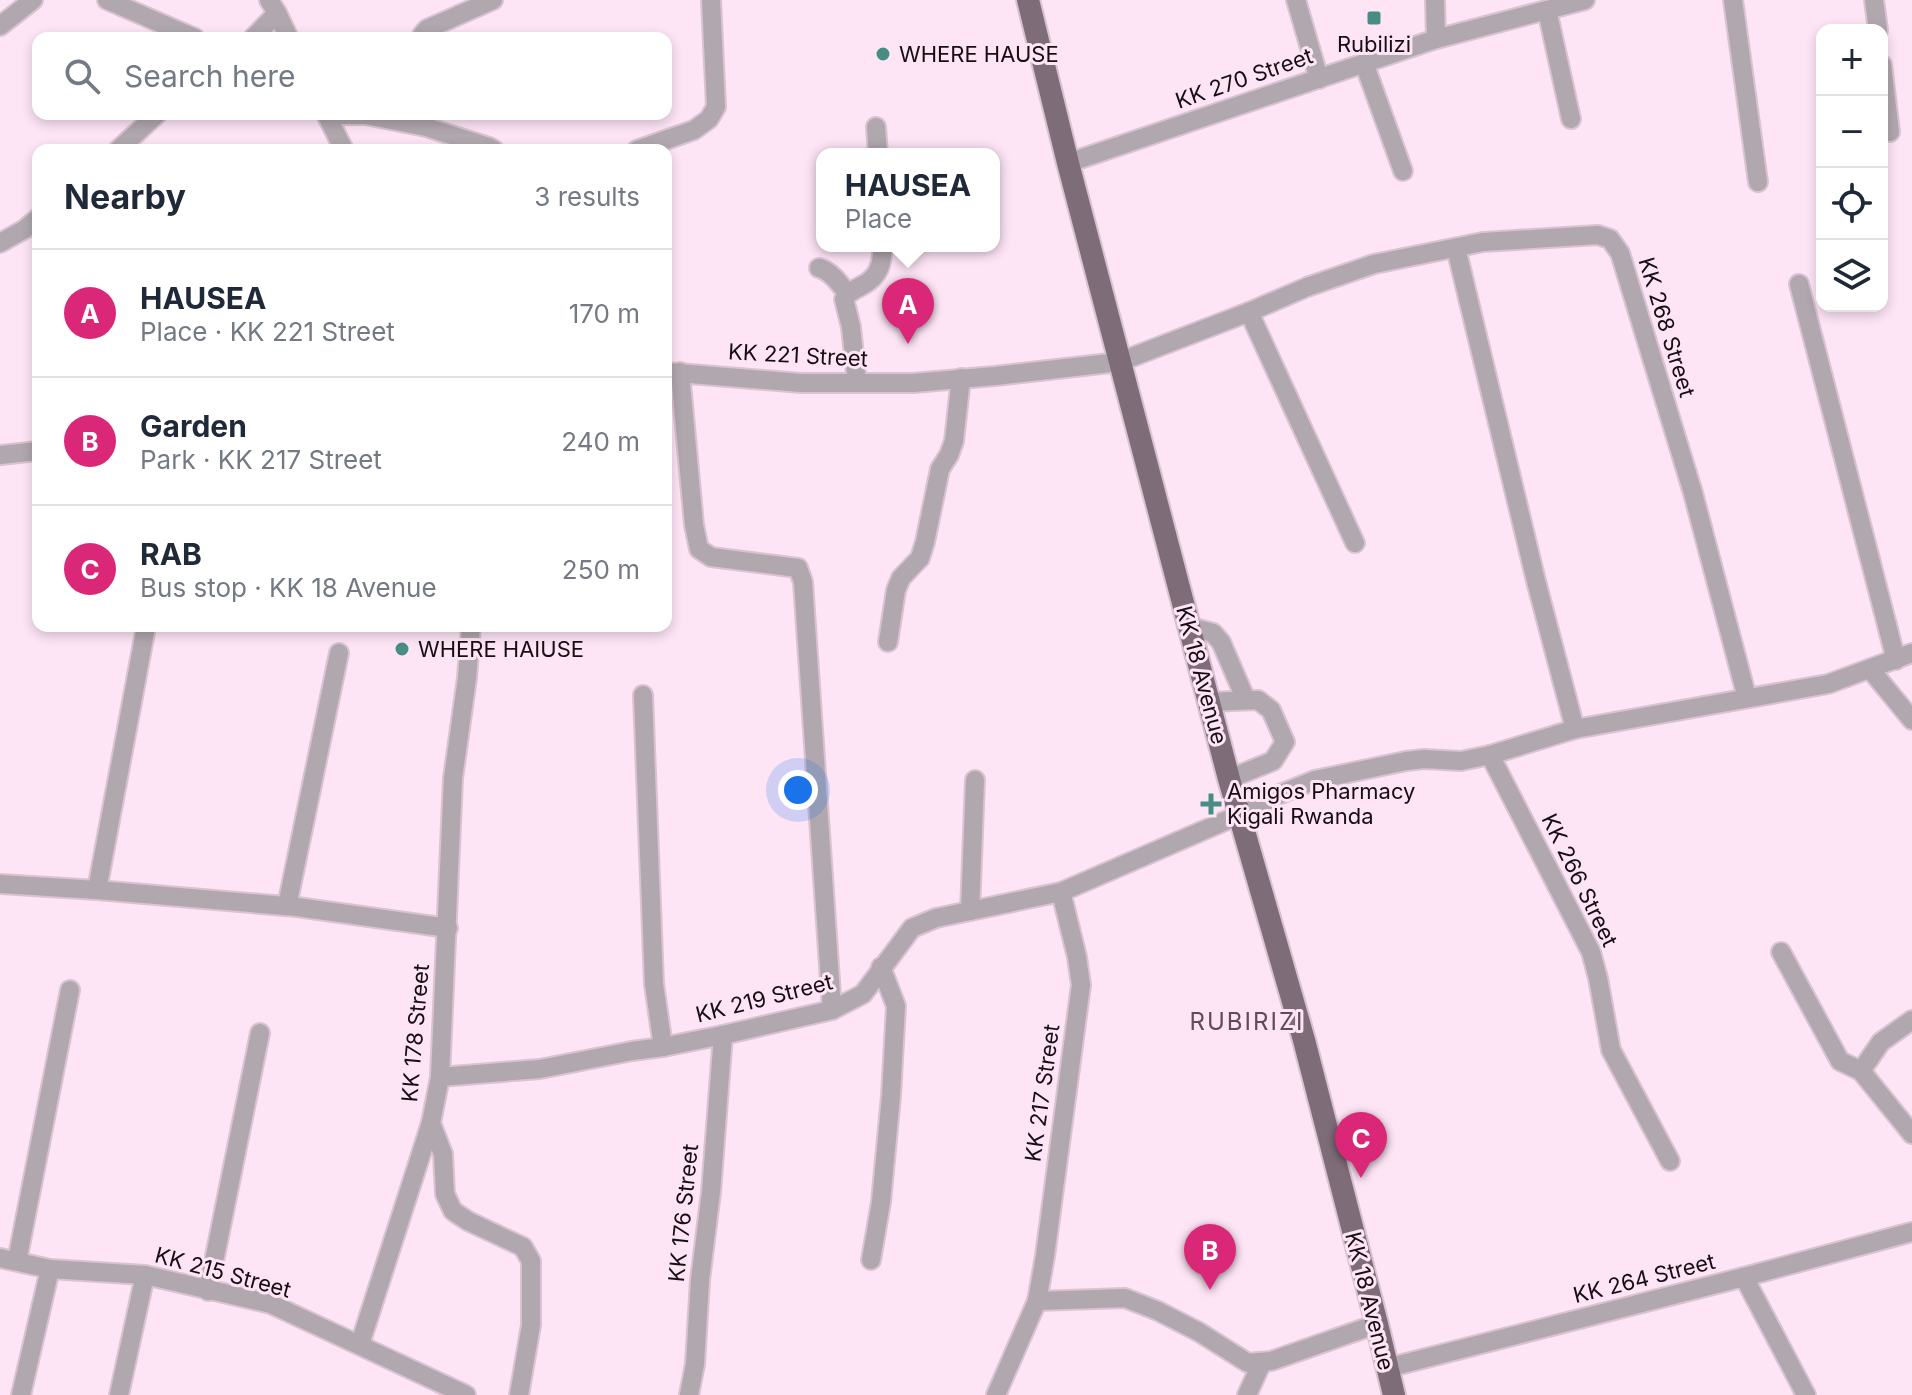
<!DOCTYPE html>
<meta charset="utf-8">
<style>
body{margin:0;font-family:Inter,sans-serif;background:#f2f2f3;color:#1f2937}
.controls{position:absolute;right:24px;top:24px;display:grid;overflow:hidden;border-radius:16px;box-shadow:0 4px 12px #0003}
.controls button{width:72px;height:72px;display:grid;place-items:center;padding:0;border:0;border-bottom:2px solid #e0e1e3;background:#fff;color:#1f2937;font:40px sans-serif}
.you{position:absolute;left:798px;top:790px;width:28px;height:28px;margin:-20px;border:6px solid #fff;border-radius:50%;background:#1a73e8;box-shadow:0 0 0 12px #1a73e833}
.badge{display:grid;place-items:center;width:52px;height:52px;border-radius:50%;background:#db2777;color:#fff;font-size:26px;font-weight:700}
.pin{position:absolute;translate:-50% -66px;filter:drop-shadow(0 2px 4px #0008)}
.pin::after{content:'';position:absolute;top:42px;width:28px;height:24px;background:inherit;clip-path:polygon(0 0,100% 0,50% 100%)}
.popup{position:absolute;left:816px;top:148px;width:184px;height:104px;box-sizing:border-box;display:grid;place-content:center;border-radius:16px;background:#fff;filter:drop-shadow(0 2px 6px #0005);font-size:26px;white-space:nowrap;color:#747a83}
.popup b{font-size:30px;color:#1f2937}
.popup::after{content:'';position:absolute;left:50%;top:100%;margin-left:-16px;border:16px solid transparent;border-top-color:#fff}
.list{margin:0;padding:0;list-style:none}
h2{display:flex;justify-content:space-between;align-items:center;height:104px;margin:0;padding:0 32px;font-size:34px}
h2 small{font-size:26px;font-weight:400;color:#747a83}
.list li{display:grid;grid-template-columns:52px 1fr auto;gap:24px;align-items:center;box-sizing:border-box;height:128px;padding:0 32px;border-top:2px solid #e0e1e3}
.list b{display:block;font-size:30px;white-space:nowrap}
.list p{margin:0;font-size:26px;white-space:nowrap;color:#747a83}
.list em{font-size:26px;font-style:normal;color:#747a83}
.icon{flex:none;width:44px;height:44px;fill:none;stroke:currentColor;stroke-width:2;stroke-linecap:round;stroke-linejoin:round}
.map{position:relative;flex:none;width:1912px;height:1395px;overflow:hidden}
.search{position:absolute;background:#fff;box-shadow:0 4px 12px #0003;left:32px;top:32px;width:640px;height:88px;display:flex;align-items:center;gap:20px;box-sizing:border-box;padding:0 28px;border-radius:16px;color:#747a83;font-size:30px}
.panel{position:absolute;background:#fff;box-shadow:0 4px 12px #0003;left:32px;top:144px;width:640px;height:488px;border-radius:16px}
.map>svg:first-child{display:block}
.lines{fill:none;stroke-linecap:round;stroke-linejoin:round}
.minor-casing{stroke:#d9c3d2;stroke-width:22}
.major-casing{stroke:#d9c3d2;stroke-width:26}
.minor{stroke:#b1a7ae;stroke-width:18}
.major{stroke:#7f6c79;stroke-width:22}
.poi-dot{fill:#488d84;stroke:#fee5f6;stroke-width:3}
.labels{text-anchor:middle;stroke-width:6;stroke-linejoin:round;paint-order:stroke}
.poi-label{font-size:22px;fill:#160e14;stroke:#fee5f6;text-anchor:start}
.street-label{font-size:22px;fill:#160e14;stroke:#fee5f6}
.neighbourhood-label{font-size:24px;letter-spacing:2px;fill:#5f4b59;stroke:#fee5f6}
</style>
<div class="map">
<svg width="1912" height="1395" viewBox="0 0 1912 1395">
<rect width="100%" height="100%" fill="#fee5f6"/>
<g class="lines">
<defs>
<g id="minor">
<polyline points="107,0 195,38"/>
<polyline points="269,0 277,13 289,38"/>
<polyline points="1296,0 1319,79"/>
<polyline points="1435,0 1436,39"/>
<polyline points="1733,0 1758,182"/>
<polyline points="1874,0 1878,30"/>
<polyline points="1547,10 1571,119"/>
<polyline points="0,26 33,0"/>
<polyline points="253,38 277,13"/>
<polyline points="422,38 422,35 427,29 493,0"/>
<polyline points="1364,63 1403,171"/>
<polyline points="1882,65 1890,132"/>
<polyline points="326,114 344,150"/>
<polyline points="327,115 366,115 426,127 489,147 494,150"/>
<polyline points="876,127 878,154"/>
<polyline points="118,150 157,114"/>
<polyline points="637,150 694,130 709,119 716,107 711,0"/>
<polyline points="1068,163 1436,39 1585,0"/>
<polyline points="0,243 25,229 38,218"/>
<polyline points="1456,248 1536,581 1575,729"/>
<path d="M 819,268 C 831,271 840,284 847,293"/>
<polyline points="1799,284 1896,660"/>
<polyline points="1249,312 1355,543"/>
<polyline points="666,372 801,383 913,383 995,376 1119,362 1249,312 1307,287 1374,264 1483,242 1598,235 1610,239 1620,253 1693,493 1747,698"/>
<polyline points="680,372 694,525 699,549 711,557 798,568 803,582 832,1010"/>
<path d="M 857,383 L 851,327 L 844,299 C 849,291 853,291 861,286 C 878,278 883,265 882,246"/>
<polyline points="0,455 38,451"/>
<polyline points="471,626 467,678 453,778 440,1077 431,1123 443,1154 445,1194 453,1211 468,1221 523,1247 531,1261 531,1325 519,1395"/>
<polyline points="1190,627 1213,633 1221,642 1246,700"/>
<polyline points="888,642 896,590 901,578 920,558 925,542 940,469 949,455 954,441 961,378"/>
<polyline points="1870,669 1912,720"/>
<polyline points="643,695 654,984 663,1047"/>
<polyline points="1209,702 1258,700 1271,710 1285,742 1273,761 1229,779"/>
<polyline points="1490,755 1591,952 1598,978 1611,1050 1670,1161"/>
<polyline points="0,884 97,890 297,907 448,928"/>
<polyline points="97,890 145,632"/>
<polyline points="287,906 339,653"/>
<polyline points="970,911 975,780"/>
<polyline points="1781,952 1840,1061 1861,1071 1881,1042 1912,1020"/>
<polyline points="1861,1071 1912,1134"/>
<polyline points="440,1077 540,1069 632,1051 663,1047 723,1035 832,1010 863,994 912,928 936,918 1061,892 1239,815 1278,795 1315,780 1406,761 1424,759 1461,761 1490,755 1575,729 1828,684 1912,653"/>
<polyline points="0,1258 50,1269 145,1275 271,1304 466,1395"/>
<polyline points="871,1260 881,1202 891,1096 896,1006 881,967"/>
<polyline points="17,1261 70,990"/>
<polyline points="1744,1277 1806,1395"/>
<polyline points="208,1291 260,1033"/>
<polyline points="1037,1301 1125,1298 1158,1311 1199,1332 1248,1363 1271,1361 1377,1324"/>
<polyline points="360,1344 431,1123"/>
<polyline points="1387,1368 1744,1277 1912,1232"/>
<polyline points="21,1395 50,1269"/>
<polyline points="119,1395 145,1275"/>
<polyline points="689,1395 695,1364 700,1280 711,1192 723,1035"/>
<polyline points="996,1395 1037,1301 1045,1256 1081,985 1077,957 1061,892"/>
<polyline points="1247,1395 1262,1362"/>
</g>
<polyline id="major" points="1028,0 1068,163 1229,779 1304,1040 1377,1324 1394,1395"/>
</defs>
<use href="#minor" class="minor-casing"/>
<use href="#major" class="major-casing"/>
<use href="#minor" class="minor"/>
<use href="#major" class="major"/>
</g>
<g class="poi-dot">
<rect x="1366" y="10" width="16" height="16" rx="4"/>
<circle cx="883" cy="54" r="8"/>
<circle cx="402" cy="649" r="8"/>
<path d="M1207 792h8v8h8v8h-8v8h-8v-8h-8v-8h8z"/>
</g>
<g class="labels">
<g class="poi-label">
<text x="1374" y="52" text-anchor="middle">Rubilizi</text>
<text x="899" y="62">WHERE HAUSE</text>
<text x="418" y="657">WHERE HAIUSE</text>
<text x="1227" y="799">Amigos Pharmacy<tspan x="1227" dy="25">Kigali Rwanda</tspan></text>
</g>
<g class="street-label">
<text transform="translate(1244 78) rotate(-19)" y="8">KK 270 Street</text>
<text transform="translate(1667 327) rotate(73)" y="8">KK 268 Street</text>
<text transform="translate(798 355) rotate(3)" y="8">KK 221 Street</text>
<text transform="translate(1202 675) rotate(75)" y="8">KK 18 Avenue</text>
<text transform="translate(1580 880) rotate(64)" y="8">KK 266 Street</text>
<text transform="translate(764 998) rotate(-14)" y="8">KK 219 Street</text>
<text transform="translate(415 1033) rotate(-85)" y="8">KK 178 Street</text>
<text transform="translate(1042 1093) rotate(-82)" y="8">KK 217 Street</text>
<text transform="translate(683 1213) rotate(-84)" y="8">KK 176 Street</text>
<text transform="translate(223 1272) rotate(15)" y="8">KK 215 Street</text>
<text transform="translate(1644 1278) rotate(-14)" y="8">KK 264 Street</text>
<text transform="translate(1370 1301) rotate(76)" y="8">KK 18 Avenue</text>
</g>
<g class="neighbourhood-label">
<text x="1247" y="1030">RUBIRIZI</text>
</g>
</g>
</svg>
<div class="controls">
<button>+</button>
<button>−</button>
<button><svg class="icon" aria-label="locate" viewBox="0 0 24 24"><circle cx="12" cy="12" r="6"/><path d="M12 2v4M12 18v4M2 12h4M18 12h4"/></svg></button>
<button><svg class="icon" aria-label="layers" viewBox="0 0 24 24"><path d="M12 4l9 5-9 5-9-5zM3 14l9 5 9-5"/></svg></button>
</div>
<div class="you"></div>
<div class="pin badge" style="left:908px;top:344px">A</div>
<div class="popup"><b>HAUSEA</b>Place</div>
<div class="pin badge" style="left:1210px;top:1290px">B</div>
<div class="pin badge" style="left:1361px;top:1178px">C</div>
<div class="search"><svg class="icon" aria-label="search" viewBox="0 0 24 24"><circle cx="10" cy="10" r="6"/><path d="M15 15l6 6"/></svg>Search here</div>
<section class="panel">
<h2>Nearby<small>3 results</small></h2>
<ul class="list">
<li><span class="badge">A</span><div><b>HAUSEA</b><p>Place · KK 221 Street</p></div><em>170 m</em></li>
<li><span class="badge">B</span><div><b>Garden</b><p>Park · KK 217 Street</p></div><em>240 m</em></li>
<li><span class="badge">C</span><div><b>RAB</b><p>Bus stop · KK 18 Avenue</p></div><em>250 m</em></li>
</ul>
</section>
</div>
